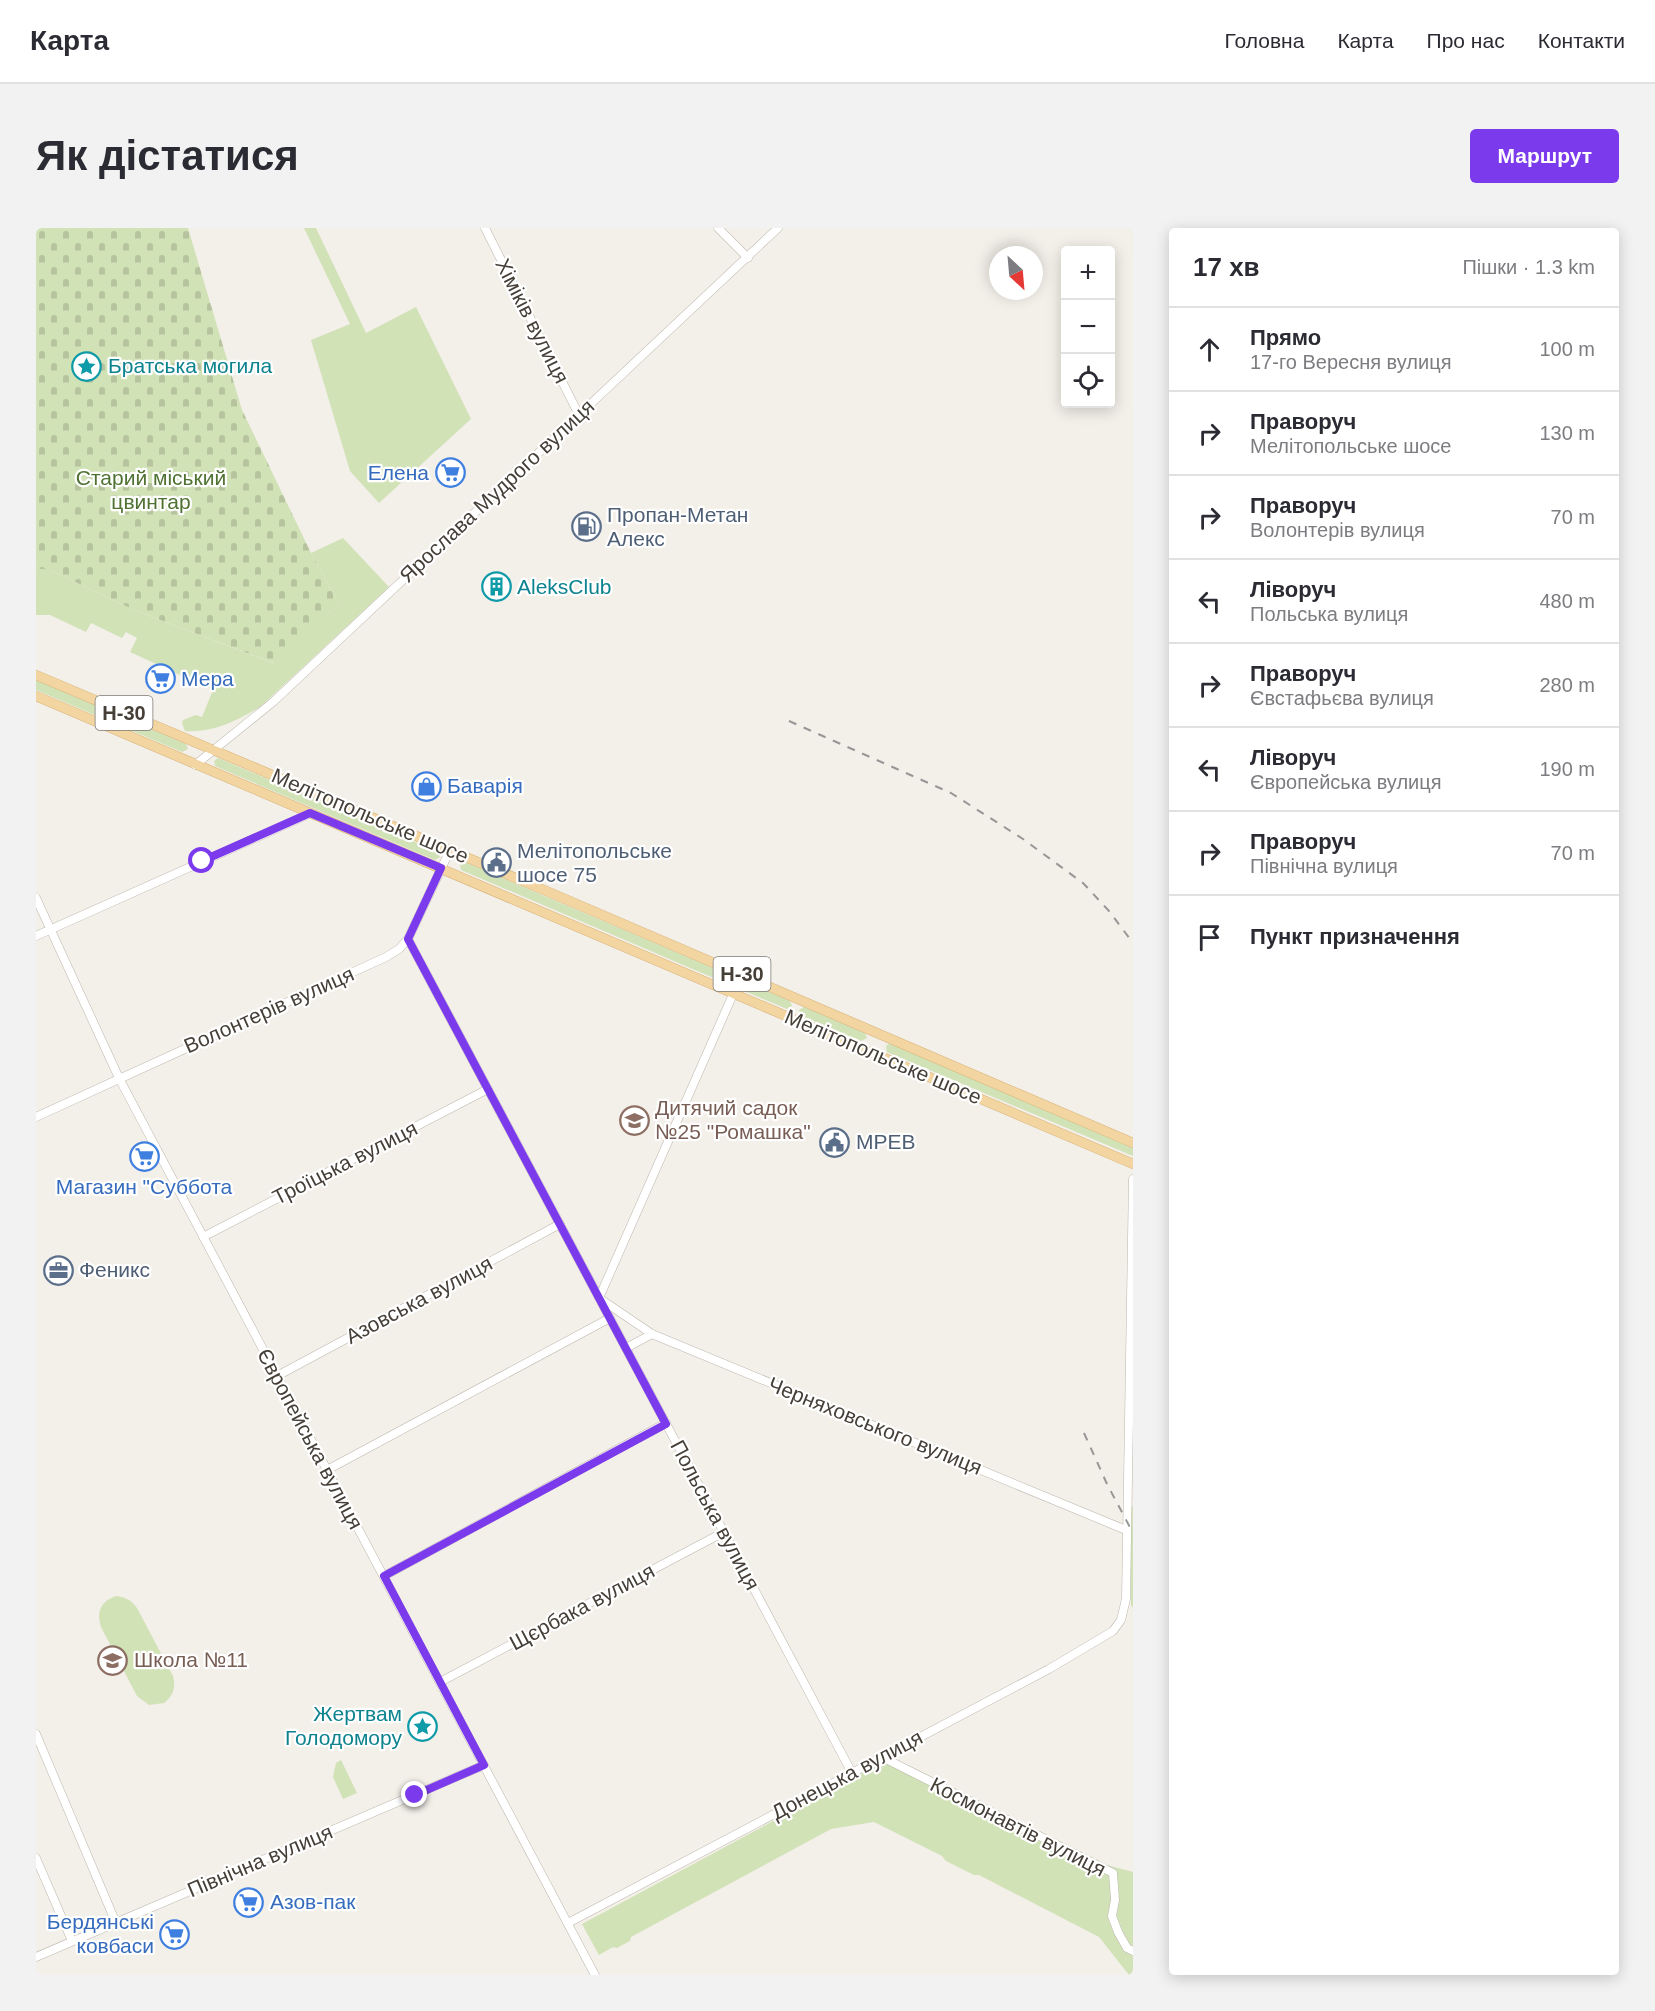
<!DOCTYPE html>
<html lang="uk">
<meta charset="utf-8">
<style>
body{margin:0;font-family:Arial,sans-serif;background:#f2f2f3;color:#2b2b33}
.controls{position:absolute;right:18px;top:18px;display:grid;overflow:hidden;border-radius:6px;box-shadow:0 3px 15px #0003}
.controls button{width:54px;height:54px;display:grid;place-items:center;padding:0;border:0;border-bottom:2px solid #e1e1e2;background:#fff;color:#2b2b33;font:30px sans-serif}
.compass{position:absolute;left:953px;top:18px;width:54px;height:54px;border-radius:50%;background:#fff;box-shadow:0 3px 15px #0003;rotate:154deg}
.stop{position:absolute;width:18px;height:18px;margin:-14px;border:4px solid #7c3aed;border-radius:50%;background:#fff}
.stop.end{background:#7c3aed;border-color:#fff;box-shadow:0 2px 6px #0008}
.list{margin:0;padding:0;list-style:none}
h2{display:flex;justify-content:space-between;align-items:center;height:78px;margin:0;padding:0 24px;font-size:26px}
h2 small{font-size:20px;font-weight:400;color:#7c7c81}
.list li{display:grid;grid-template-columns:39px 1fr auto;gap:18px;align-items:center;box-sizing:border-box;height:84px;padding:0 24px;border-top:2px solid #e1e1e2}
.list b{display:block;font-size:22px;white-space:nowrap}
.list p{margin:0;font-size:20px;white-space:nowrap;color:#7c7c81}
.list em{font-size:20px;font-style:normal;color:#7c7c81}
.icon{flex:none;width:33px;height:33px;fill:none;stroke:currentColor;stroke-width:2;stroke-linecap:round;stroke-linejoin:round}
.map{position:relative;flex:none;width:1097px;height:1747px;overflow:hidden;border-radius:6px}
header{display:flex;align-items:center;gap:36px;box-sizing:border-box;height:84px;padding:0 30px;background:#fff;border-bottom:2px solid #e1e1e2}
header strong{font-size:28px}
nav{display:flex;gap:33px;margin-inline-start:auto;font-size:21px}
.intro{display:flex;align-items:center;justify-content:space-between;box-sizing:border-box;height:144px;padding:0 36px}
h1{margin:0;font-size:42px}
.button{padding:15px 27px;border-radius:6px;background:#7c3aed;color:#fff;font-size:21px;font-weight:700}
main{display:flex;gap:36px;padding:0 36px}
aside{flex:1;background:#fff;border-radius:6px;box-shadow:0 3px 15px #0003}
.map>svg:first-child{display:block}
.green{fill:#d2e2b7}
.cemetery{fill:url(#cemetery-stones)}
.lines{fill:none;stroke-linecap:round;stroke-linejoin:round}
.minor-casing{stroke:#bdb6ad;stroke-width:9}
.major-casing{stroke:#d6b074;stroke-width:10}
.minor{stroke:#fff;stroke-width:8}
.major{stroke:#f3d5a2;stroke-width:9}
.rail{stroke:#979797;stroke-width:2;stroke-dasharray:8 8;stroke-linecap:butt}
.route{stroke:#7c3aed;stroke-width:8}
.labels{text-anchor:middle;stroke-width:4.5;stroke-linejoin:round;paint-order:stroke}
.shield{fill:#fff;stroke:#7d7974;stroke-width:1.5}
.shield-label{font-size:20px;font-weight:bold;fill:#453f38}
.street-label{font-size:21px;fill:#453f38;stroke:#fff}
.culture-label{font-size:21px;fill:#0d838f;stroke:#fff;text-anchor:start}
.shop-label{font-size:21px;fill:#366cbe;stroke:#fff;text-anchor:start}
.park-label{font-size:21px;fill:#4f7132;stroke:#fff}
.service-label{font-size:21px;fill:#4e5e75;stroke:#fff;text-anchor:start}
.education-label{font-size:21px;fill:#785e54;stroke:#fff;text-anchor:start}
</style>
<header>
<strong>Карта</strong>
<nav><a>Головна</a><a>Карта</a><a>Про нас</a><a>Контакти</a></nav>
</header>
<div class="intro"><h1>Як дістатися</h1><a class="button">Маршрут</a></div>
<main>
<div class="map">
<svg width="1097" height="1747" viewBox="0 0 1097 1747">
<defs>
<pattern id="cemetery-stones" width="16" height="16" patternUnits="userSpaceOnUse" patternTransform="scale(1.5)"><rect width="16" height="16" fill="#d2e2b7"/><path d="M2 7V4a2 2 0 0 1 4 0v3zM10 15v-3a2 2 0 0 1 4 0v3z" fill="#b6c39e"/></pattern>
</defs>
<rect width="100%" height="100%" fill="#f3efe9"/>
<g class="green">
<polygon points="268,0 280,0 330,105 380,79 435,191 343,275 314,243 275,112 314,96"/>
<path d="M 307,310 L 353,359 L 224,479 C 200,493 177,505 149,503 L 146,495 L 147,492 L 160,487 L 166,489 L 177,462 L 94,424 L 101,410 L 90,404 L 86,410 L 55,395 L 50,404 L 14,387 L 0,387 L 0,339 L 4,341 L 12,341 L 98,382 L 237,435 L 303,376 L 275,325 Z"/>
<polygon points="0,452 150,516 152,521 146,524 0,462"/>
<polygon points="182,530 403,624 404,629 399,632 179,538 178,533"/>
<polygon points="429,634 698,749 700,752 698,756 694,757 425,642 424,637"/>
<polygon points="712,755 754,773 756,778 751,781 708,763 707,758"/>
<polygon points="768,779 829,805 831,810 825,813 764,787 763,782"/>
<polygon points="854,815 1097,920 1097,928 851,824 850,818"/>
<polygon points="1093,1278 1097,1278 1097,1380 1095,1377"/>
<path d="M 80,1368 C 90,1369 95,1372 101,1380 L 137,1448 C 140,1460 137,1468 128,1475 L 113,1477 L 101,1468 L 65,1399 C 60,1384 65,1373 80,1368 Z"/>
<polygon points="305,1532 321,1565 307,1571 297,1549 300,1535"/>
<polygon points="847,1534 874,1538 1071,1637 1097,1644 1097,1747 1093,1747 1063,1709 943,1647 938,1647 910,1633 906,1628 838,1594 795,1601 595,1709 594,1713 581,1720 577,1719 563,1727 546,1696"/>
</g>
<polygon class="cemetery" points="0,0 152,0 206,182 275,325 303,376 238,435 98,382 12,341 4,341 0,339"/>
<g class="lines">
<defs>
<g id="minor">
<polyline points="449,0 543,187"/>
<polyline points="682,0 712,30"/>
<polyline points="159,537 237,474 742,0"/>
<polyline points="0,670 83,850 559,1747"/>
<polyline points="0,708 275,585"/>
<polyline points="372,711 816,1545"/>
<polyline points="0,889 350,729 363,721 372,711 414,622"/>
<polyline points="167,1009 452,861"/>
<polyline points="616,1106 563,1070 706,746"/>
<polyline points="590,1120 616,1106 1090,1302"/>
<polyline points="241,1148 524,996"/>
<polyline points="291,1242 574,1090"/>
<polyline points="348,1348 630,1195"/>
<polyline points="404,1454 688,1304"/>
<polyline points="0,1506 80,1695"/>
<polyline points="846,1529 1077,1645 1079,1672 1076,1688 1082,1704 1091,1720 1097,1723"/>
<polyline points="0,1630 36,1713"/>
<polyline points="532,1695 1013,1441 1077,1403 1085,1392 1090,1371 1097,951"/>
<polyline points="0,1729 448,1537"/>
</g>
<g id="major">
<polyline points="0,447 515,665 1097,915"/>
<polyline points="0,468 1097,936"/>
</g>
</defs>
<use href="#minor" class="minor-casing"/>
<use href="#major" class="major-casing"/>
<use href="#minor" class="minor"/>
<use href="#major" class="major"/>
<g class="rail">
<polyline points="753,493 915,565 987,611 1047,655 1073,683 1097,715"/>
<polyline points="1048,1205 1071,1256 1097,1305"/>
</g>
</g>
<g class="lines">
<polyline class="route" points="166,633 274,585 405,640 372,711 630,1196 348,1348 448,1537 379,1567"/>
</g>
<defs>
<symbol id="sight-ring" viewBox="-11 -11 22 22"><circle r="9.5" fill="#fff" stroke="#0f9aa8" stroke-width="1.5"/><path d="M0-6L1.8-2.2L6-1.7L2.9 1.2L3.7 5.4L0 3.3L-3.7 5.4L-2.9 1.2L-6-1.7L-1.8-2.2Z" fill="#0f9aa8"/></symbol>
<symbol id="supermarket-ring" viewBox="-11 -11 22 22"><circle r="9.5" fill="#fff" stroke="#3f7fe0" stroke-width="1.5"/><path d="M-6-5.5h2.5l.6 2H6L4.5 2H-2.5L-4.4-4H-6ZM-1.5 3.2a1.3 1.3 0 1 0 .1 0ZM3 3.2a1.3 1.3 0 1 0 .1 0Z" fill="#3f7fe0"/></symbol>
<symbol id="fuel-ring" viewBox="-11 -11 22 22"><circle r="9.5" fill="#fff" stroke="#5c6f8a" stroke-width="1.5"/><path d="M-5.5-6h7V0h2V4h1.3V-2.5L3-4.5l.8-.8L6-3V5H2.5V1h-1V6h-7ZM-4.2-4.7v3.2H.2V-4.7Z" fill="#5c6f8a"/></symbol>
<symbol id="building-ring" viewBox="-11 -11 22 22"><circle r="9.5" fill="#fff" stroke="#0f9aa8" stroke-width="1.5"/><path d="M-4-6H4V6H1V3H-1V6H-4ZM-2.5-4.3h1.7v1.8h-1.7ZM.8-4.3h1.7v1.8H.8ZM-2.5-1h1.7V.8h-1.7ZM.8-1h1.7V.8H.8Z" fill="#0f9aa8"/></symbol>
<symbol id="shop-ring" viewBox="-11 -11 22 22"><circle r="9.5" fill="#fff" stroke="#3f7fe0" stroke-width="1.5"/><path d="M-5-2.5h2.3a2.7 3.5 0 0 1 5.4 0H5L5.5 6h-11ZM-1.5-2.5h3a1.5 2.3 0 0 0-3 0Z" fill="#3f7fe0"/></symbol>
<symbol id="civic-ring" viewBox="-11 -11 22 22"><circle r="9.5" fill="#fff" stroke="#5c6f8a" stroke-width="1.5"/><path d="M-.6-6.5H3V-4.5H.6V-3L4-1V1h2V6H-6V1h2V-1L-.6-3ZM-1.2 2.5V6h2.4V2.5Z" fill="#5c6f8a"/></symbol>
<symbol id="school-ring" viewBox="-11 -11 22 22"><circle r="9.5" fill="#fff" stroke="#8d6e63" stroke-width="1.5"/><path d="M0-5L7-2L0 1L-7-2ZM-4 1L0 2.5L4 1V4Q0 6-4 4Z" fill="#8d6e63"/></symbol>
<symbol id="office-ring" viewBox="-11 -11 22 22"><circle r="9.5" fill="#fff" stroke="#5c6f8a" stroke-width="1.5"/><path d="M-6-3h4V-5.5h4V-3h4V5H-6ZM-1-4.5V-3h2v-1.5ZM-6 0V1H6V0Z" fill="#5c6f8a"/></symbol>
</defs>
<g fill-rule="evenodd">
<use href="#sight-ring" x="34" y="122" width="33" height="33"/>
<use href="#supermarket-ring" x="398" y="228" width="33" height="33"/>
<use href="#fuel-ring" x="534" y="282" width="33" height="33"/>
<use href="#building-ring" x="444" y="342" width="33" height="33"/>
<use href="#supermarket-ring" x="108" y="434" width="33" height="33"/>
<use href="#shop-ring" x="374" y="542" width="33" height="33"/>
<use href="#civic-ring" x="444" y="618" width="33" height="33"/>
<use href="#school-ring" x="582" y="876" width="33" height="33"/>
<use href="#civic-ring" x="782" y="898" width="33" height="33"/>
<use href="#supermarket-ring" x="92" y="912" width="33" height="33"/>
<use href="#office-ring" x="6" y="1026" width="33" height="33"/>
<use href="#school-ring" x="60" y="1416" width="33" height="33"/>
<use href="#sight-ring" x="370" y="1482" width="33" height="33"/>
<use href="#supermarket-ring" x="196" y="1658" width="33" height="33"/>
<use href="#supermarket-ring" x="122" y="1690" width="33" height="33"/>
</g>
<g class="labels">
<g class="shield">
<rect x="59.5" y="468" width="57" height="34" rx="4.5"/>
<rect x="677.5" y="729" width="57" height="34" rx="4.5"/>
</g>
<g class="shield-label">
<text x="88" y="492">Н-30</text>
<text x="706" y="753">Н-30</text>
</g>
<g class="street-label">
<text transform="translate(496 93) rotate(63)" y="7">Хіміків вулиця</text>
<text transform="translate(461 263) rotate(-43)" y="7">Ярослава Мудрого вулиця</text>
<text transform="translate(334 588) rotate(23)" y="7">Мелітопольське шосе</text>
<text transform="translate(233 782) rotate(-24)" y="7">Волонтерів вулиця</text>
<text transform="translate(847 829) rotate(23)" y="7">Мелітопольське шосе</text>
<text transform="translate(309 935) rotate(-27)" y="7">Троїцька вулиця</text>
<text transform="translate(383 1072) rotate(-28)" y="7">Азовська вулиця</text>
<text transform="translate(839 1198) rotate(22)" y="7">Черняховського вулиця</text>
<text transform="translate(274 1211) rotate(62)" y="7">Європейська вулиця</text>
<text transform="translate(679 1287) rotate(62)" y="7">Польська вулиця</text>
<text transform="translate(546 1379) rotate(-28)" y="7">Щєрбака вулиця</text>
<text transform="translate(811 1547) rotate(-28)" y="7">Донецька вулиця</text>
<text transform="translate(982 1599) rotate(27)" y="7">Космонавтів вулиця</text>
<text transform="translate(224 1633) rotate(-23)" y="7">Північна вулиця</text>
</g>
<g class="culture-label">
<text x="72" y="145">Братська могила</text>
<text x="481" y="366">AleksClub</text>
<text x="366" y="1493" text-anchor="end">Жертвам<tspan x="366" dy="24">Голодомору</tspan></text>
</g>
<g class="shop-label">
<text x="393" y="252" text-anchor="end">Елена</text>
<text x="145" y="458">Мера</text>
<text x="411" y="565">Баварія</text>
<text x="108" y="966" text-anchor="middle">Магазин "Суббота</text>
<text x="234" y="1681">Азов-пак</text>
<text x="118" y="1701" text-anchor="end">Бердянські<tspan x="118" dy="24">ковбаси</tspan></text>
</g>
<g class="park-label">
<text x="115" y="257">Старий міський<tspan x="115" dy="24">цвинтар</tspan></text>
</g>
<g class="service-label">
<text x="571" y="294">Пропан-Метан<tspan x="571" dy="24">Алекс</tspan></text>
<text x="481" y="630">Мелітопольське<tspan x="481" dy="24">шосе 75</tspan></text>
<text x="820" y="921">МРЕВ</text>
<text x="43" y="1049">Феникс</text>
</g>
<g class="education-label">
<text x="619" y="887">Дитячий садок<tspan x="619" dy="24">№25 "Ромашка"</tspan></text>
<text x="98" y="1439">Школа №11</text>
</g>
</g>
</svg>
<div class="controls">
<button>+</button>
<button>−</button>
<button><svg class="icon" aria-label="locate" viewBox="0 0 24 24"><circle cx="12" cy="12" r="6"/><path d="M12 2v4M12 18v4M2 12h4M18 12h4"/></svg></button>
</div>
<svg class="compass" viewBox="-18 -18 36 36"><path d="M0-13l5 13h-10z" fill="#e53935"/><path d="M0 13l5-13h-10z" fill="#7c7c81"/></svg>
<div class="stop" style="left:166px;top:633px"></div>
<div class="stop end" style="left:379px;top:1567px"></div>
</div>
<aside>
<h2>17 хв<small>Пішки · 1.3 km</small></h2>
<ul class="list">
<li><svg class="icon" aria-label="ahead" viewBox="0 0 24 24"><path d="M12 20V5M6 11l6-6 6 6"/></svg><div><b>Прямо</b><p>17-го Вересня вулиця</p></div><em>100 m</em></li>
<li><svg class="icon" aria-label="right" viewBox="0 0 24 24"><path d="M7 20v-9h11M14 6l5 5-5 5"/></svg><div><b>Праворуч</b><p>Мелітопольське шосе</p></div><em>130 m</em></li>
<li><svg class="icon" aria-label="right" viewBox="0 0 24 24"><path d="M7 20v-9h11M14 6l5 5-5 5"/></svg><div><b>Праворуч</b><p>Волонтерів вулиця</p></div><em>70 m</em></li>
<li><svg class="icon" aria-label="left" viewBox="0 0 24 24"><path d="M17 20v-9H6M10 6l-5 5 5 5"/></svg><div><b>Ліворуч</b><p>Польська вулиця</p></div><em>480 m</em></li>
<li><svg class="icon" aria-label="right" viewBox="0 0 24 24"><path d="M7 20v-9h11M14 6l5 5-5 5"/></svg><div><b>Праворуч</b><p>Євстафьєва вулиця</p></div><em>280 m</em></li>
<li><svg class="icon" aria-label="left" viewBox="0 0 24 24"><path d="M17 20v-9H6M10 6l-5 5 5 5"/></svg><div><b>Ліворуч</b><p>Європейська вулиця</p></div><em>190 m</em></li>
<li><svg class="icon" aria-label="right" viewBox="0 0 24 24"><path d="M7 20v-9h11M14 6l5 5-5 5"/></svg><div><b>Праворуч</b><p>Північна вулиця</p></div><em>70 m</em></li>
<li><svg class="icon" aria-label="arrive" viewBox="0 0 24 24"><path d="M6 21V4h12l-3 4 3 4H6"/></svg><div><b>Пункт призначення</b></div></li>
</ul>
</aside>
</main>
